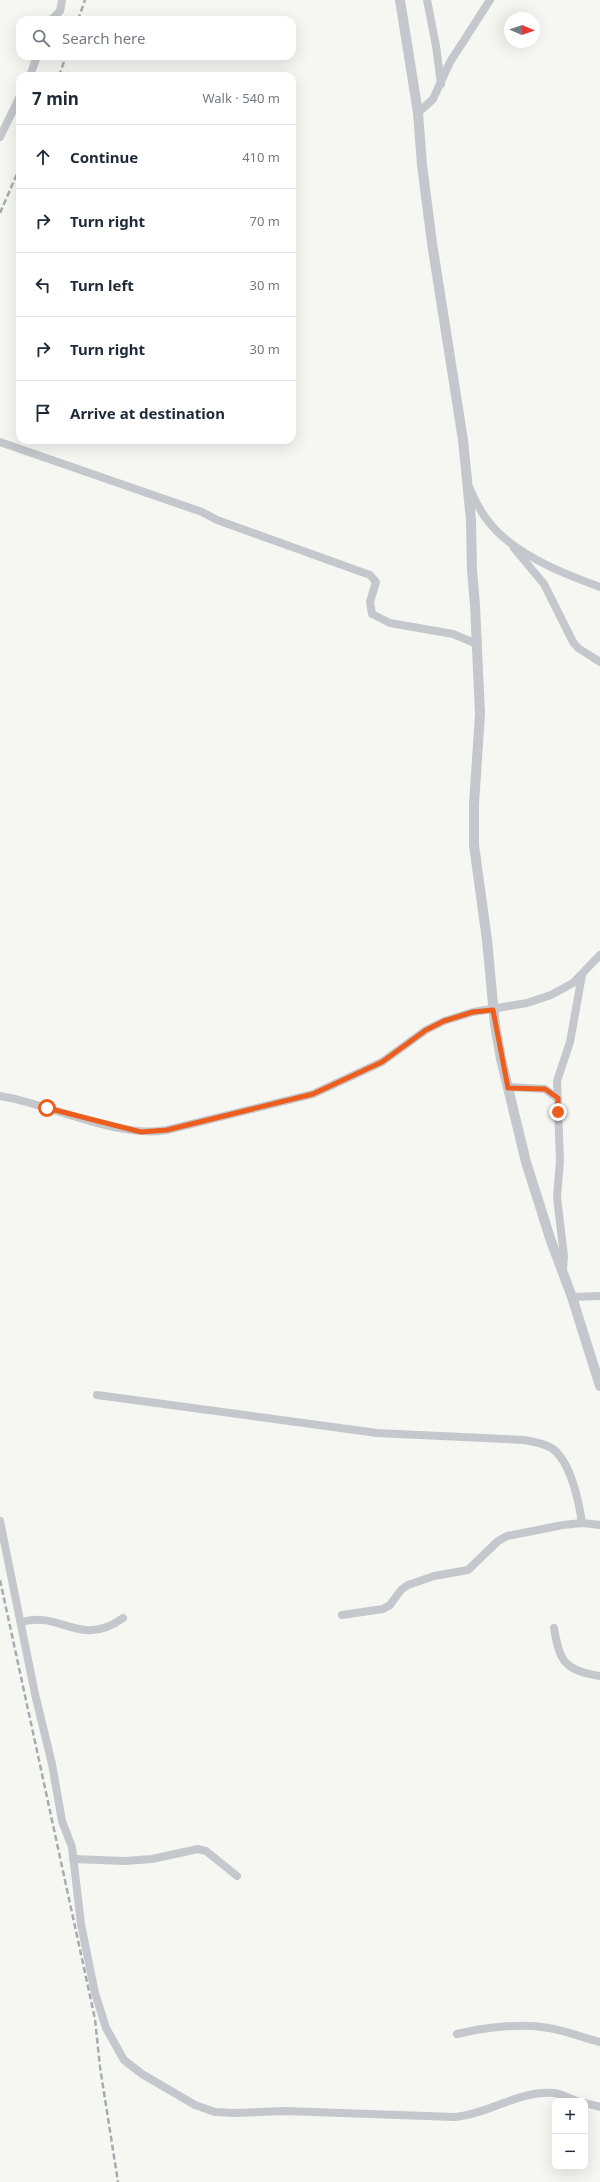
<!DOCTYPE html>
<meta charset="utf-8">
<style>
body{margin:0;font-family:"Noto Sans",sans-serif;background:#f2f2f3;color:#1f2937}
.controls{position:absolute;right:12px;bottom:12px;display:grid;overflow:hidden;border-radius:8px;box-shadow:0 4px 16px #0002}
.controls button{width:36px;height:36px;display:grid;place-items:center;padding:0;border:0;border-bottom:1px solid #e0e1e3;background:#fff;color:#1f2937;font:20px sans-serif}
.compass{position:absolute;left:504px;top:12px;width:36px;height:36px;border-radius:50%;background:#fff;box-shadow:0 4px 16px #0002;rotate:92deg}
.stop{position:absolute;width:12px;height:12px;margin:-9px;border:3px solid #ed5d1d;border-radius:50%;background:#fff}
.stop.end{background:#ed5d1d;border-color:#fff;box-shadow:0 1px 4px #0008}
.list{margin:0;padding:0;list-style:none}
h2{display:flex;justify-content:space-between;align-items:center;height:52px;margin:0;padding:0 16px;font-size:17px}
h2 small{font-size:13px;font-weight:400;color:#747a83}
.list li{display:grid;grid-template-columns:26px 1fr auto;gap:12px;align-items:center;box-sizing:border-box;height:64px;padding:0 16px;border-top:1px solid #e0e1e3}
.list b{display:block;font-size:15px;white-space:nowrap}
.list em{font-size:13px;font-style:normal;color:#747a83}
.icon{flex:none;width:22px;height:22px;fill:none;stroke:currentColor;stroke-width:2;stroke-linecap:round;stroke-linejoin:round}
.map{position:relative;flex:none;width:600px;height:2182px;overflow:hidden}
.search{position:absolute;background:#fff;box-shadow:0 4px 16px #0002;left:16px;top:16px;width:280px;height:44px;display:flex;align-items:center;gap:10px;box-sizing:border-box;padding:0 14px;border-radius:12px;color:#747a83;font-size:15px}
.panel{position:absolute;background:#fff;box-shadow:0 4px 16px #0002;left:16px;top:72px;width:280px;height:372px;border-radius:12px}
.map>svg:first-child{display:block}
.lines{fill:none;stroke-linecap:round;stroke-linejoin:round}
.minor{stroke:#c4c7cb;stroke-width:8}
.tertiary{stroke:#c4c7cb;stroke-width:10}
.rail{stroke:#a6abb2;stroke-width:2.5;stroke-dasharray:6 3;stroke-linecap:butt}
.route{stroke:#ed5d1d;stroke-width:5}
</style>
<div class="map">
<svg width="600" height="2182" viewBox="0 0 600 2182">
<rect width="100%" height="100%" fill="#f6f7f3"/>
<g class="lines">
<g class="minor">
<polyline points="427,0 436,46 441,84"/>
<polyline points="51,20 60,11 62,0"/>
<polyline points="30,76 37,56"/>
<polyline points="418,113 433,99 450,62 490,0"/>
<polyline points="0,137 20,96"/>
<polyline points="0,442 202,512 217,520 370,575 376,582 370,602 372,614 390,623 453,634 477,644"/>
<path d="M 470,489 C 477,506 488,524 502,536 C 529,560 567,575 600,587"/>
<polyline points="514,548 544,584 573,642 578,648 600,662"/>
<polyline points="508,1087 545,1089 558,1099"/>
<path d="M 0,1096 C 50,1104 118,1139 167,1130 L 313,1094 L 382,1062 L 426,1030 L 444,1021 L 473,1012 L 527,1003 L 551,995 L 573,983 L 600,955"/>
<polyline points="563,1270 564,1256 557,1197 560,1161 557,1081 570,1042 582,975"/>
<polyline points="572,1297 600,1296"/>
<path d="M 97,1395 L 377,1433 L 524,1440 C 534,1442 545,1443 553,1449 C 571,1463 579,1502 582,1523"/>
<path d="M 0,1521 L 35,1694 L 52,1764 L 62,1821 L 72,1847 L 81,1924 L 95,1993 L 106,2028 L 124,2060 L 142,2074 L 195,2105 L 215,2112 L 234,2113 L 285,2111 L 455,2117 C 489,2114 519,2090 554,2093 C 562,2094 570,2099 577,2101"/>
<polyline points="342,1615 383,1609 390,1605 401,1590 408,1585 434,1576 468,1570 498,1541 507,1536 563,1525 582,1523 600,1525"/>
<path d="M 21,1622 C 61,1610 80,1649 123,1618"/>
<path d="M 554,1628 C 560,1663 565,1670 600,1676"/>
<polyline points="73,1859 125,1861 152,1859 198,1849 206,1851 237,1876"/>
<path d="M 457,2034 C 485,2027 521,2023 549,2028 C 567,2031 583,2038 600,2042"/>
<polyline points="585,2103 600,2107"/>
</g>
<polyline class="tertiary" points="400,0 418,113 422,165 432,243 463,440 471,520 472,570 475,605 480,714 474,804 474,845 487,940 495,1025 501,1059 526,1162 551,1241 572,1297 600,1386"/>
<g class="rail">
<polyline points="78,20 85,0"/>
<polyline points="59,76 66,56"/>
<polyline points="0,213 20,167"/>
<polyline points="0,1580 95,2019 100,2067 118,2182"/>
</g>
</g>
<g class="lines">
<polyline class="route" points="47,1108 141,1132 167,1130 313,1094 382,1062 426,1030 444,1021 473,1012 493,1010 508,1088 545,1089 558,1098 558,1112"/>
</g>
</svg>
<div class="controls">
<button>+</button>
<button>−</button>
</div>
<svg class="compass" viewBox="-18 -18 36 36"><path d="M0-13l5 13h-10z" fill="#e53935"/><path d="M0 13l5-13h-10z" fill="#747a83"/></svg>
<div class="stop" style="left:47px;top:1108px"></div>
<div class="stop end" style="left:558px;top:1112px"></div>
<div class="search"><svg class="icon" aria-label="search" viewBox="0 0 24 24"><circle cx="10" cy="10" r="6"/><path d="M15 15l6 6"/></svg>Search here</div>
<section class="panel">
<h2>7 min<small>Walk · 540 m</small></h2>
<ul class="list">
<li><svg class="icon" aria-label="ahead" viewBox="0 0 24 24"><path d="M12 20V5M6 11l6-6 6 6"/></svg><div><b>Continue</b></div><em>410 m</em></li>
<li><svg class="icon" aria-label="right" viewBox="0 0 24 24"><path d="M7 20v-9h11M14 6l5 5-5 5"/></svg><div><b>Turn right</b></div><em>70 m</em></li>
<li><svg class="icon" aria-label="left" viewBox="0 0 24 24"><path d="M17 20v-9H6M10 6l-5 5 5 5"/></svg><div><b>Turn left</b></div><em>30 m</em></li>
<li><svg class="icon" aria-label="right" viewBox="0 0 24 24"><path d="M7 20v-9h11M14 6l5 5-5 5"/></svg><div><b>Turn right</b></div><em>30 m</em></li>
<li><svg class="icon" aria-label="arrive" viewBox="0 0 24 24"><path d="M6 21V4h12l-3 4 3 4H6"/></svg><div><b>Arrive at destination</b></div></li>
</ul>
</section>
</div>
